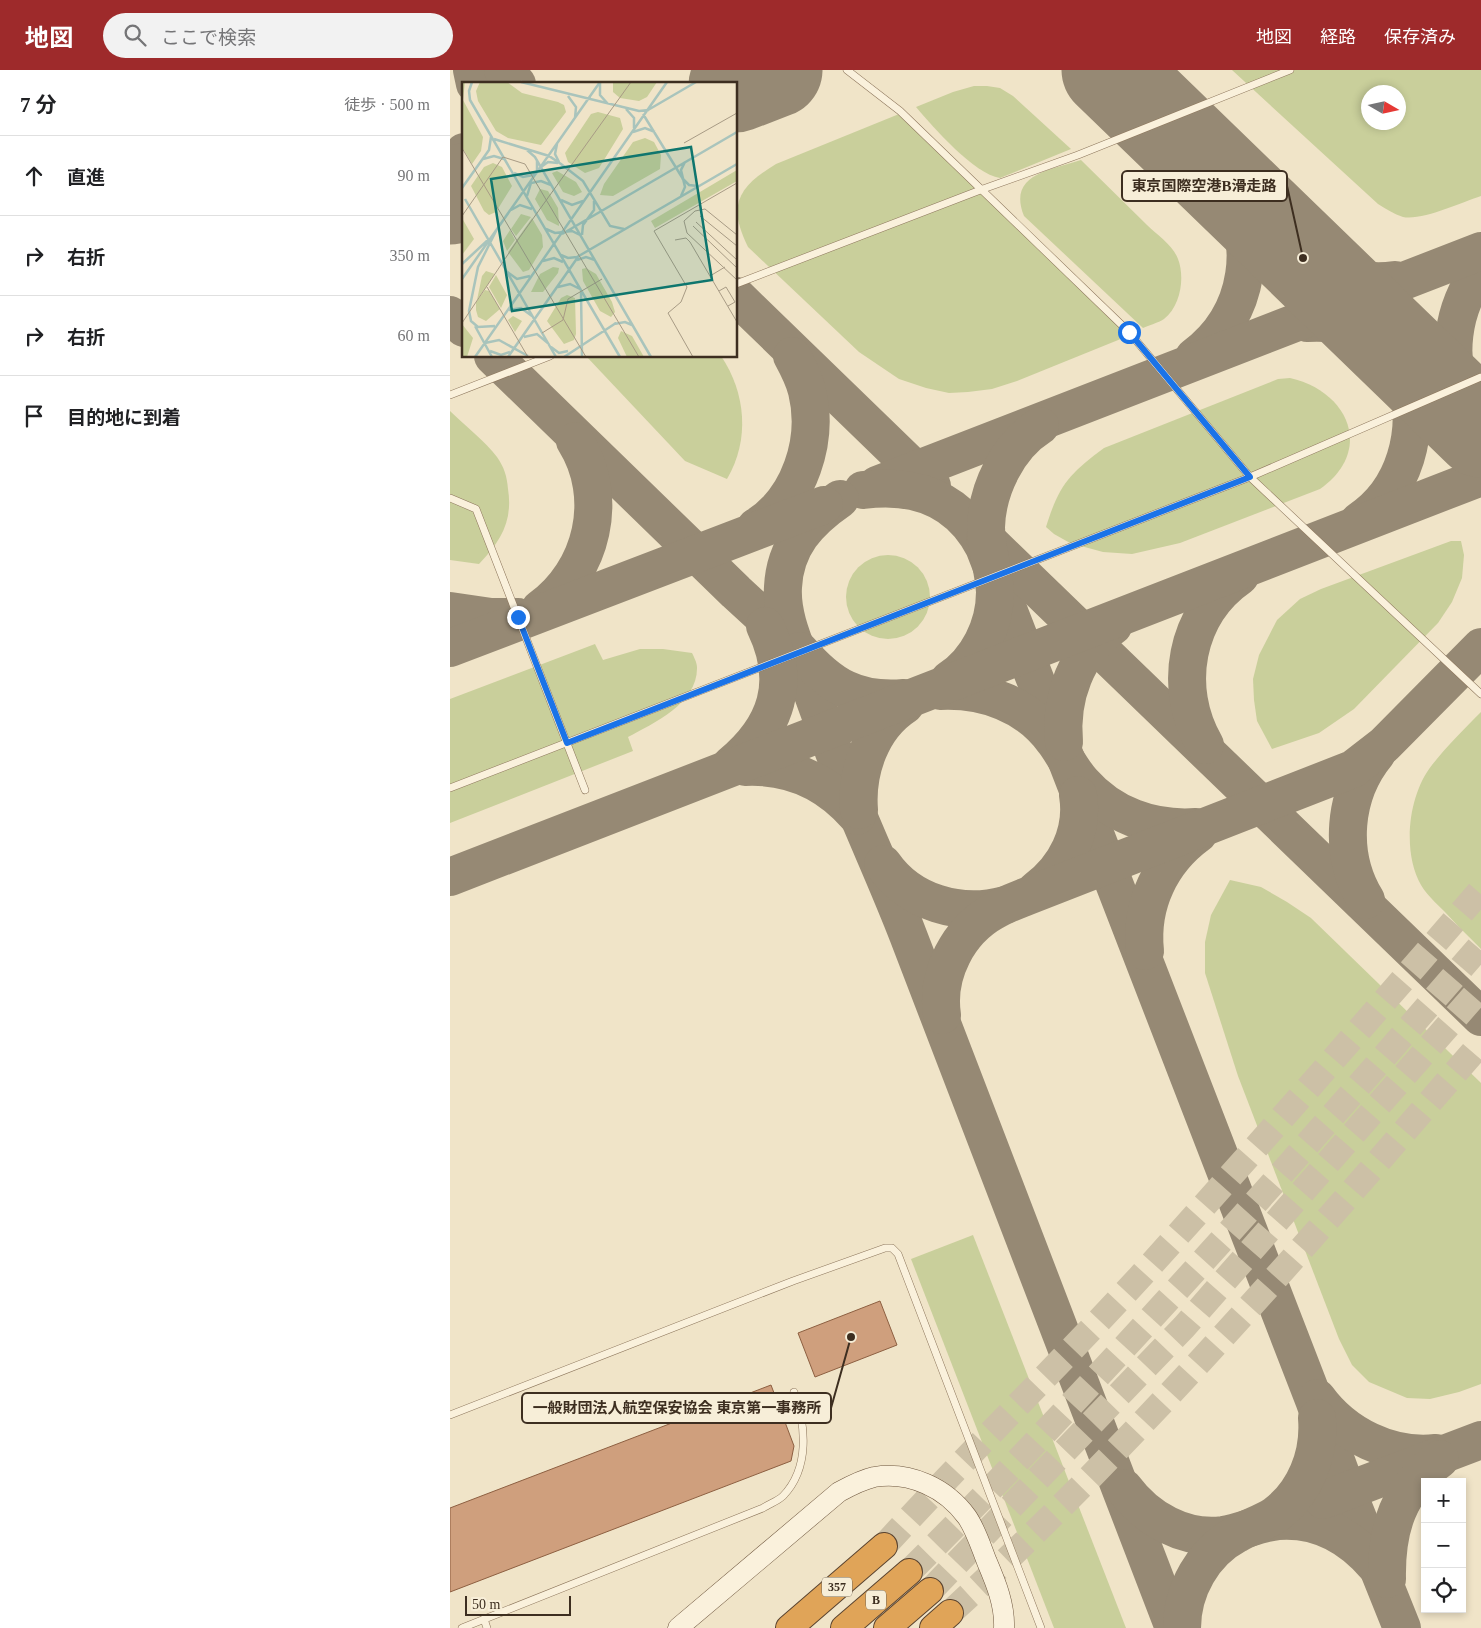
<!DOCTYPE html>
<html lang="ja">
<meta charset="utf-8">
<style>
body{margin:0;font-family:"Times New Roman","Noto Sans JP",serif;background:#f2f2f2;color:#202124}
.controls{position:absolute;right:15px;bottom:15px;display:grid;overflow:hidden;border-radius:0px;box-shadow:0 2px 8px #0003}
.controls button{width:45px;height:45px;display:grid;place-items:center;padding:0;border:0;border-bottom:1px solid #e0e0e0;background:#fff;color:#202124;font:25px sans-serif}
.compass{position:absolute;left:911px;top:15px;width:45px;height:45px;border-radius:50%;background:#fff;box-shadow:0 2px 8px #0003;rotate:99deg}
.scale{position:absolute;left:15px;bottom:12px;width:106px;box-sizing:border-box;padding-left:5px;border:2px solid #3d2e20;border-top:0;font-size:14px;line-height:18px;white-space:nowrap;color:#3d2e20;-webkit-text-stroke:4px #f7eed8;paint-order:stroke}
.stop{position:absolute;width:15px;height:15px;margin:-11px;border:4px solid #1a73e8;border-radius:50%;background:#fff}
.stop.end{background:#1a73e8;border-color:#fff;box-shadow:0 1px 5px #0008}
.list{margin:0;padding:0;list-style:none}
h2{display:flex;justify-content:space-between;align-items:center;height:65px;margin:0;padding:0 20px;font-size:21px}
h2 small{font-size:16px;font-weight:400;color:#757577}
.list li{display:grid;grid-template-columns:32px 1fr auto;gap:15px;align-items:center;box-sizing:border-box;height:80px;padding:0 20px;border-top:1px solid #e0e0e0}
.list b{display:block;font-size:19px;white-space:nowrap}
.list em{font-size:16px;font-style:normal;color:#757577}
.icon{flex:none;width:28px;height:28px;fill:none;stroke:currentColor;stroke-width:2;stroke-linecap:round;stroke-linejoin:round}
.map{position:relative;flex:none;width:1031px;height:1558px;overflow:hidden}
header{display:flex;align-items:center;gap:30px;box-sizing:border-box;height:70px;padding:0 25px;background:#9e2a2b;color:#fff}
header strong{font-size:24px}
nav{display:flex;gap:28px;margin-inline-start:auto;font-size:18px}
.search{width:350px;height:45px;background:#f2f2f2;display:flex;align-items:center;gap:12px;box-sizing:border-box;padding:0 18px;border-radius:28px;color:#757577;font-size:19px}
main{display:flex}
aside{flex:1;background:#fff}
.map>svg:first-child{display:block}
.green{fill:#c9cf9b;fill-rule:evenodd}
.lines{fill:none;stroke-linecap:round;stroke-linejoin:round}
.taxiway{stroke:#968974;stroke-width:38}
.runway{stroke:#968974;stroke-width:95}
.building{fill:#cf9f7d;stroke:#8d5f41}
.highway-tunnel{stroke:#ccc0a6;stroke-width:26;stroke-dasharray:26 13;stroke-linecap:butt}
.lane-casing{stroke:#8d765c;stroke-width:8}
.secondary-casing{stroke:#6f573f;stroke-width:21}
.highway-casing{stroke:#5b4430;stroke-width:28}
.lane{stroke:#faf1dc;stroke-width:7}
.secondary{stroke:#faf1dc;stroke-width:20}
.highway{stroke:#e0a458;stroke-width:26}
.route{stroke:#1a73e8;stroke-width:6}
.labels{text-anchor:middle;stroke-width:5;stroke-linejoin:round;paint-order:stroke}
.shield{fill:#f7eed8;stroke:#756857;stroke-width:1}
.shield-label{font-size:12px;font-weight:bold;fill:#3d2e20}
.inset-river{fill:none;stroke:#a9c4bc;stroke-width:2.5}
.inset-road{fill:none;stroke:#a89b85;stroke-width:1}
.view{fill:#0f766e;fill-opacity:0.15;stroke:#0f766e;stroke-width:2.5}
.inset-edge{fill:none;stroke:#3d2e20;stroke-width:2.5}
.leader{fill:none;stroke:#3d2e20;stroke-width:2}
.callout-dot{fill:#3d2e20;stroke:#f7eed8;stroke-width:2}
.callout{fill:#f7eed8;stroke:#3d2e20;stroke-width:2}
.callout-label{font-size:15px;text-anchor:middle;font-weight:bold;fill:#3d2e20}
</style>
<header>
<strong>地図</strong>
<div class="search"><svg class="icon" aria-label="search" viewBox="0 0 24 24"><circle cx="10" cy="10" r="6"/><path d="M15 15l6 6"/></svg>ここで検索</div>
<nav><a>地図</a><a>経路</a><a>保存済み</a></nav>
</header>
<main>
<aside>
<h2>7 分<small>徒歩 · 500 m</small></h2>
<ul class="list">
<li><svg class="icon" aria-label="ahead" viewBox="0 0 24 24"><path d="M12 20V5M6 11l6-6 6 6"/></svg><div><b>直進</b></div><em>90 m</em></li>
<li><svg class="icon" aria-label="right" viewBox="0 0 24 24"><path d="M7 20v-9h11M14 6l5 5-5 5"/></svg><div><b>右折</b></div><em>350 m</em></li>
<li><svg class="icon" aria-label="right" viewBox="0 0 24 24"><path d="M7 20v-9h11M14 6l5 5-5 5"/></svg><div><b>右折</b></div><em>60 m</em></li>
<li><svg class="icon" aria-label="arrive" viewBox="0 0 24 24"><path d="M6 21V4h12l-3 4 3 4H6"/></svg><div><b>目的地に到着</b></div></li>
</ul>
</aside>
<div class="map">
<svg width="1031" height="1558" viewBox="0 0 1031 1558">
<rect width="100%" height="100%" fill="#f0e4c8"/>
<g class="green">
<path d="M 782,0 L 1031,0 L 1031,126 C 1012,132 972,151 953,147 C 944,144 936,139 928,134 ZM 918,22 L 948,22 L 948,52 L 918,52 Z"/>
<path d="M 524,16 L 537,16 L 550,18 L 563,26 L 621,79 L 550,108 C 524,104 484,58 466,37 L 503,22 Z"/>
<path d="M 454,42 L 683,264 L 567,311 L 542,319 L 518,322 L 499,323 L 476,318 L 449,309 L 409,282 L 298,177 C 277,135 288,117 326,94 Z"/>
<path d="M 631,90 C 653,112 675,133 697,155 C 707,165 723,175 728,189 C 735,207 731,236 714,249 C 708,253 699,255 693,258 L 574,146 C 557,104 601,100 631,90 Z"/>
<path d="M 136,286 L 271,286 C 296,323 300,370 277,409 L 235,391 Z"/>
<path d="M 840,308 C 898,321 925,380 870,419 L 730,473 L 682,484 L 653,482 L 620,473 L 604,464 L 596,457 C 609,415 619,404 654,378 L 828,309 Z"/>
<path d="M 0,341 C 13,354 36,372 47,387 C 54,397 57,406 58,419 C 63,451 51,471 29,494 L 0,490 Z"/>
<polygon points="1001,471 1011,471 1014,485 1012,508 1002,532 988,553 904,639 869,663 822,679 807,651 804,630 803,609 809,585 827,550 850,529 871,519"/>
<circle cx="438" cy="527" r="42"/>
<path d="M 145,574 L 153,590 L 190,579 L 213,579 L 242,583 C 244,587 247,593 247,597 C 248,633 204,653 178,667 L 183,681 L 0,753 L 0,629 Z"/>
<path d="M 1031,642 L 1031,879 C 1019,867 1006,854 994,841 C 986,833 977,825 971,815 C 952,782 958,725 982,695 C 996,677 1014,659 1031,642 Z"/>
<polygon points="780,810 811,817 837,832 861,848 1031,1013 1031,1314 1009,1322 980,1329 957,1328 919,1312 902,1295 889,1269 788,1006 755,903 755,872 761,845"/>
<polygon points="523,1165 676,1558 604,1558 461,1189"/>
</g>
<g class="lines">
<g class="taxiway">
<polyline points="22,0 25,14"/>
<polyline points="53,0 67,14"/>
<polyline points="286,20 314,4"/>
<polyline points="0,107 14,82"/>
<path d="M 853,188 C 882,205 912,215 945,210"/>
<path d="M 1031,199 C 1002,238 994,290 1016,334 C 1020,342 1024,352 1031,356"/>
<polyline points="286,226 482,416"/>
<polyline points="0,245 14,258"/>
<path d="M 857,253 C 885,252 920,255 941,274 C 950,282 954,297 957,309 C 970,361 956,420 909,451"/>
<polyline points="43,286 286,522 346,577"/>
<path d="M 744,287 C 801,245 811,169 773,110"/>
<polyline points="427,415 1031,181"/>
<path d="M 413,420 C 465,413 509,429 534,477 L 864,1330 L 897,1421 L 952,1558"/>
<path d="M 390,429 C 358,451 335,476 333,517 C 331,548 347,579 357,608 C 374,655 391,703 410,750 C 426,788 443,826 458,865 L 724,1558"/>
<path d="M 306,457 C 350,430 369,370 357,321 C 354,309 348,297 342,286"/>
<polyline points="535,468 1031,947"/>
<path d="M 90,539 C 143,501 160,427 125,371"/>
<polyline points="0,541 41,547 68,547"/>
<polyline points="0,578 374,435"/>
<path d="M 350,581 C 380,616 407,632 454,628"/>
<path d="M 499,610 C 528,591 545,556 545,522 C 544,500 536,479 536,457 C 537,419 558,376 590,356"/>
<path d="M 490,621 C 534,619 577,634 604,671 C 614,684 621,700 632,712 C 661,745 702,760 746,757"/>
<path d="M 614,672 C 610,627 626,583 663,556"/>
<path d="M 755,675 C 722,618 735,544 790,506"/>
<path d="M 281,695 C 327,657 342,612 315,556"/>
<path d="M 295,697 C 340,695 377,711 407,746"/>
<path d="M 409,740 C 406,701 421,657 455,635"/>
<path d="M 433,794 C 460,833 510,847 555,835"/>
<polyline points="0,807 1031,407"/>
<path d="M 586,820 C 616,798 634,762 628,725"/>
<path d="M 916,830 C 888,784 893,724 927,683"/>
<path d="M 695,881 C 690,834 711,791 748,764"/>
<path d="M 492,945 C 486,904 508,861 544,841 C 554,835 565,831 575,827 L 903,699 L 934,675 L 1031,577"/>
<path d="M 867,1328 C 894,1365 940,1388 986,1383"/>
<path d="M 674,1418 C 697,1449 734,1470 773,1465 C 792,1462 809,1453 828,1451 C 867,1448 900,1466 925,1495"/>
<polyline points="873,1430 1031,1370"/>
<path d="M 937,1509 C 936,1459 948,1419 990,1389"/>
<path d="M 732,1558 C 732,1520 753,1482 787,1464 C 799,1457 813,1453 825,1445 C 855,1423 870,1385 867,1348"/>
</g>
<g class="runway">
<polyline points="659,0 1031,360"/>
<polyline points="286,15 325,0"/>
<polyline points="0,127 14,121"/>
</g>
</g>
<g class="building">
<polygon points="430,1231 447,1275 365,1307 348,1263"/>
<polygon points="321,1315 344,1376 341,1391 0,1522 0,1438"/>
</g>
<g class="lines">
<g class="highway-tunnel">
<path d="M 434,1476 C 517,1385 605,1299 689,1208 C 805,1080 918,950 1031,820"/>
<path d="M 459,1502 C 659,1302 846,1089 1031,875"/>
<polyline points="480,1521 734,1257 1031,918"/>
<path d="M 500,1543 C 692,1367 861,1169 1031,973"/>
</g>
<defs>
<g id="lane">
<polyline points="397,0 450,41 679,262 800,407 1031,624"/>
<polyline points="286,214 533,119 628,85 840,0"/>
<polyline points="0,325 100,286"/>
<polyline points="0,428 26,439 135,720"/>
<polyline points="0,718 800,407 1031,307"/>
<polyline points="0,1345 343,1211 435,1178 442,1178 448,1184 591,1558"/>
<polyline points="34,1549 37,1558"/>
<path d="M 12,1558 L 313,1438 C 319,1434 328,1431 333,1426 C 360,1398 356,1355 344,1322"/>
</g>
<path id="secondary" d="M 228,1558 L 389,1422 C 400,1416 411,1410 424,1407 C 460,1401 496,1418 517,1447 C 526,1460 531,1477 537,1492 C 546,1513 555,1535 554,1558"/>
<g id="highway">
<polyline points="339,1558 434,1476"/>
<polyline points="394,1558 459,1502"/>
<polyline points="437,1558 480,1521"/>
<polyline points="483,1558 500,1543"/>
</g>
</defs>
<use href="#lane" class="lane-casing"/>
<use href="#secondary" class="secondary-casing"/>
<use href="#highway" class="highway-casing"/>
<use href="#lane" class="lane"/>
<use href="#secondary" class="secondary"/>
<use href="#highway" class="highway"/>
</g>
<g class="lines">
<polyline class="route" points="68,547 117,673 800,407 679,262"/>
</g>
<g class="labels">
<g class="shield">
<rect x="372" y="1507.5" width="30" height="19" rx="4"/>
<rect x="416" y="1520.5" width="20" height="19" rx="4"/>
</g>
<g class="shield-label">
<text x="387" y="1521">357</text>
<text x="426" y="1534">B</text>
</g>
</g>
<g transform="translate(12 12)">
<rect width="275" height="275" fill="#f0e4c8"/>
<path d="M 0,0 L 3,0 L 1,18 L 21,55 L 19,69 L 10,82 L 0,65 ZM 18,0 L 45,0 L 60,11 L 96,20 L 102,23 L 104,30 L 79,63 L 46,56 L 34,49 L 16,19 L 14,9 ZM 195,0 L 185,15 L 177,19 L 158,16 L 151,10 L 151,0 ZM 136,30 L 158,36 L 161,47 L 137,86 L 123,91 L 106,80 L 103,71 L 129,32 ZM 183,56 L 192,60 L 199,73 L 198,87 L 151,114 L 138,113 L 142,102 L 171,60 ZM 31,81 L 40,85 L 50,104 L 34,130 L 27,133 L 22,129 L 9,104 L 22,85 ZM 275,88 L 275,99 L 193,146 L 189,139 ZM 95,89 L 114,100 L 120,110 L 112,114 L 101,110 L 90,91 ZM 78,107 L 86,109 L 96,126 L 97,144 L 85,138 L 73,117 ZM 59,132 L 69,135 L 54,154 L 49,147 ZM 0,136 L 12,157 L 0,173 ZM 70,136 L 80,153 L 81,165 L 67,188 L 61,190 L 46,170 ZM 48,148 L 53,158 L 45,169 L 41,159 ZM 91,185 L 97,186 L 96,191 L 81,210 L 69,210 L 78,192 ZM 124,186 L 134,192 L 150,220 L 153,230 L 149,235 L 138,229 L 121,199 L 120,187 ZM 24,189 L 33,192 L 15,218 L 20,194 ZM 34,193 L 45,213 L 39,226 L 27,205 ZM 23,208 L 27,209 L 38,227 L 24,239 L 16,235 L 14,228 L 14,220 ZM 105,213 L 113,216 L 114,252 L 112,258 L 102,262 L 85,239 L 99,216 ZM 51,234 L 60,239 L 53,250 L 46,238 ZM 0,242 L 11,256 L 5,275 L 0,275 ZM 159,249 L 170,254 L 182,275 L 165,275 L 156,256 Z" fill="#c9cf9b"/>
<path class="inset-river" d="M 10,0 L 7,9 L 8,18 L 158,275M 59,0 L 177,29 L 187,28M 138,0 L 138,13 L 146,22M 106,14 L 114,25 L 113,36M 164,27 L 172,36 L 172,46M 186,28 L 234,0M 181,32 L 221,97M 171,50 L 183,46 L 193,50M 32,57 L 87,74 L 99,82 L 121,99 L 148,144 L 162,147M 95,62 L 93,72 L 97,80M 65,68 L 73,75 L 189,275M 21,77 L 32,74 L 42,77M 79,85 L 86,80 L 96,81M 52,91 L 61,95 L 71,93 L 75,90 L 75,79M 220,96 L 227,103 L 236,104M 0,106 L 27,68 L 29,55M 65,114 L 69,101 L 79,99 L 89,103M 219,114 L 223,105 L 219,88 L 223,80M 3,117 L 94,275M 99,118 L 110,123 L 121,119M 49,128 L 58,123 L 70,127M 84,147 L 93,151 L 110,149 L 118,153M 100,152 L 275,50M 120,153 L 121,143 L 132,128 L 132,119M 99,173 L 106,176 L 115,175 L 275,82M 115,178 L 124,175 L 133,178M 81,179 L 92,176 L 101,180M 0,182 L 27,157M 44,189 L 55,197 L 68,194M 0,197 L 138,0M 96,205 L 108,202 L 118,207M 119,210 L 120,275M 47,228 L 59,226 L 70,234M 152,242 L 163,240 L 170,243M 13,244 L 30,275M 33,244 L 16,245 L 9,239 L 7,229 L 16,185 L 35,147M 62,255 L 75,252 L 87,262M 23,261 L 37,258 L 66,274M 89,265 L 97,271 L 106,269M 28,269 L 39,273 L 48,270M 13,275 L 205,0M 46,275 L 116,175M 102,275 L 154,241"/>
<path class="inset-road" d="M 222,61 L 275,31M 0,66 L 124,275M 0,134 L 41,75 L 63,82 L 177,275M 238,134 L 275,164M 234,140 L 275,178M 231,144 L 275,186M 275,153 L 243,127 L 233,129 L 222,139 L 225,151 L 275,198M 213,158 L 224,156 L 228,160 L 275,240M 248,194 L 263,185M 25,205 L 66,275M 257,209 L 264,205 L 273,220 L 266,224M 0,241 L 55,159 L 169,0M 80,251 L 101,238 L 106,217 L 140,197M 231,275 L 206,231 L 219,220 L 225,205 L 192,149 L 275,101"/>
<path class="view" d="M 229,65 L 250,198 L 50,229 L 29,97 Z"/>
<rect width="275" height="275" class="inset-edge"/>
</g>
<path class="leader" d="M853 188L837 116M401 1267L381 1338"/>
<g class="callout-dot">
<circle cx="853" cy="188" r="5"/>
<circle cx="401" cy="1267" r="5"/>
</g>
<g class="callout">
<rect x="672" y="101" width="165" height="30" rx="5"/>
<rect x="72" y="1323" width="309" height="30" rx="5"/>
</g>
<g class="callout-label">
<text x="754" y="121">東京国際空港B滑走路</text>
<text x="227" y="1343">一般財団法人航空保安協会 東京第一事務所</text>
</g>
</svg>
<div class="controls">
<button>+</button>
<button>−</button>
<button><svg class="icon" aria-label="locate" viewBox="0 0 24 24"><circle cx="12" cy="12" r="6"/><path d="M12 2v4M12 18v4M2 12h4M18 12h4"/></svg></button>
</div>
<svg class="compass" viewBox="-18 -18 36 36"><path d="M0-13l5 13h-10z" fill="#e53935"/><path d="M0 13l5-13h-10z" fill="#757577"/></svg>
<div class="scale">50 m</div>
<div class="stop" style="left:679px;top:262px"></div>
<div class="stop end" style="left:68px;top:547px"></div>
</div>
</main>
